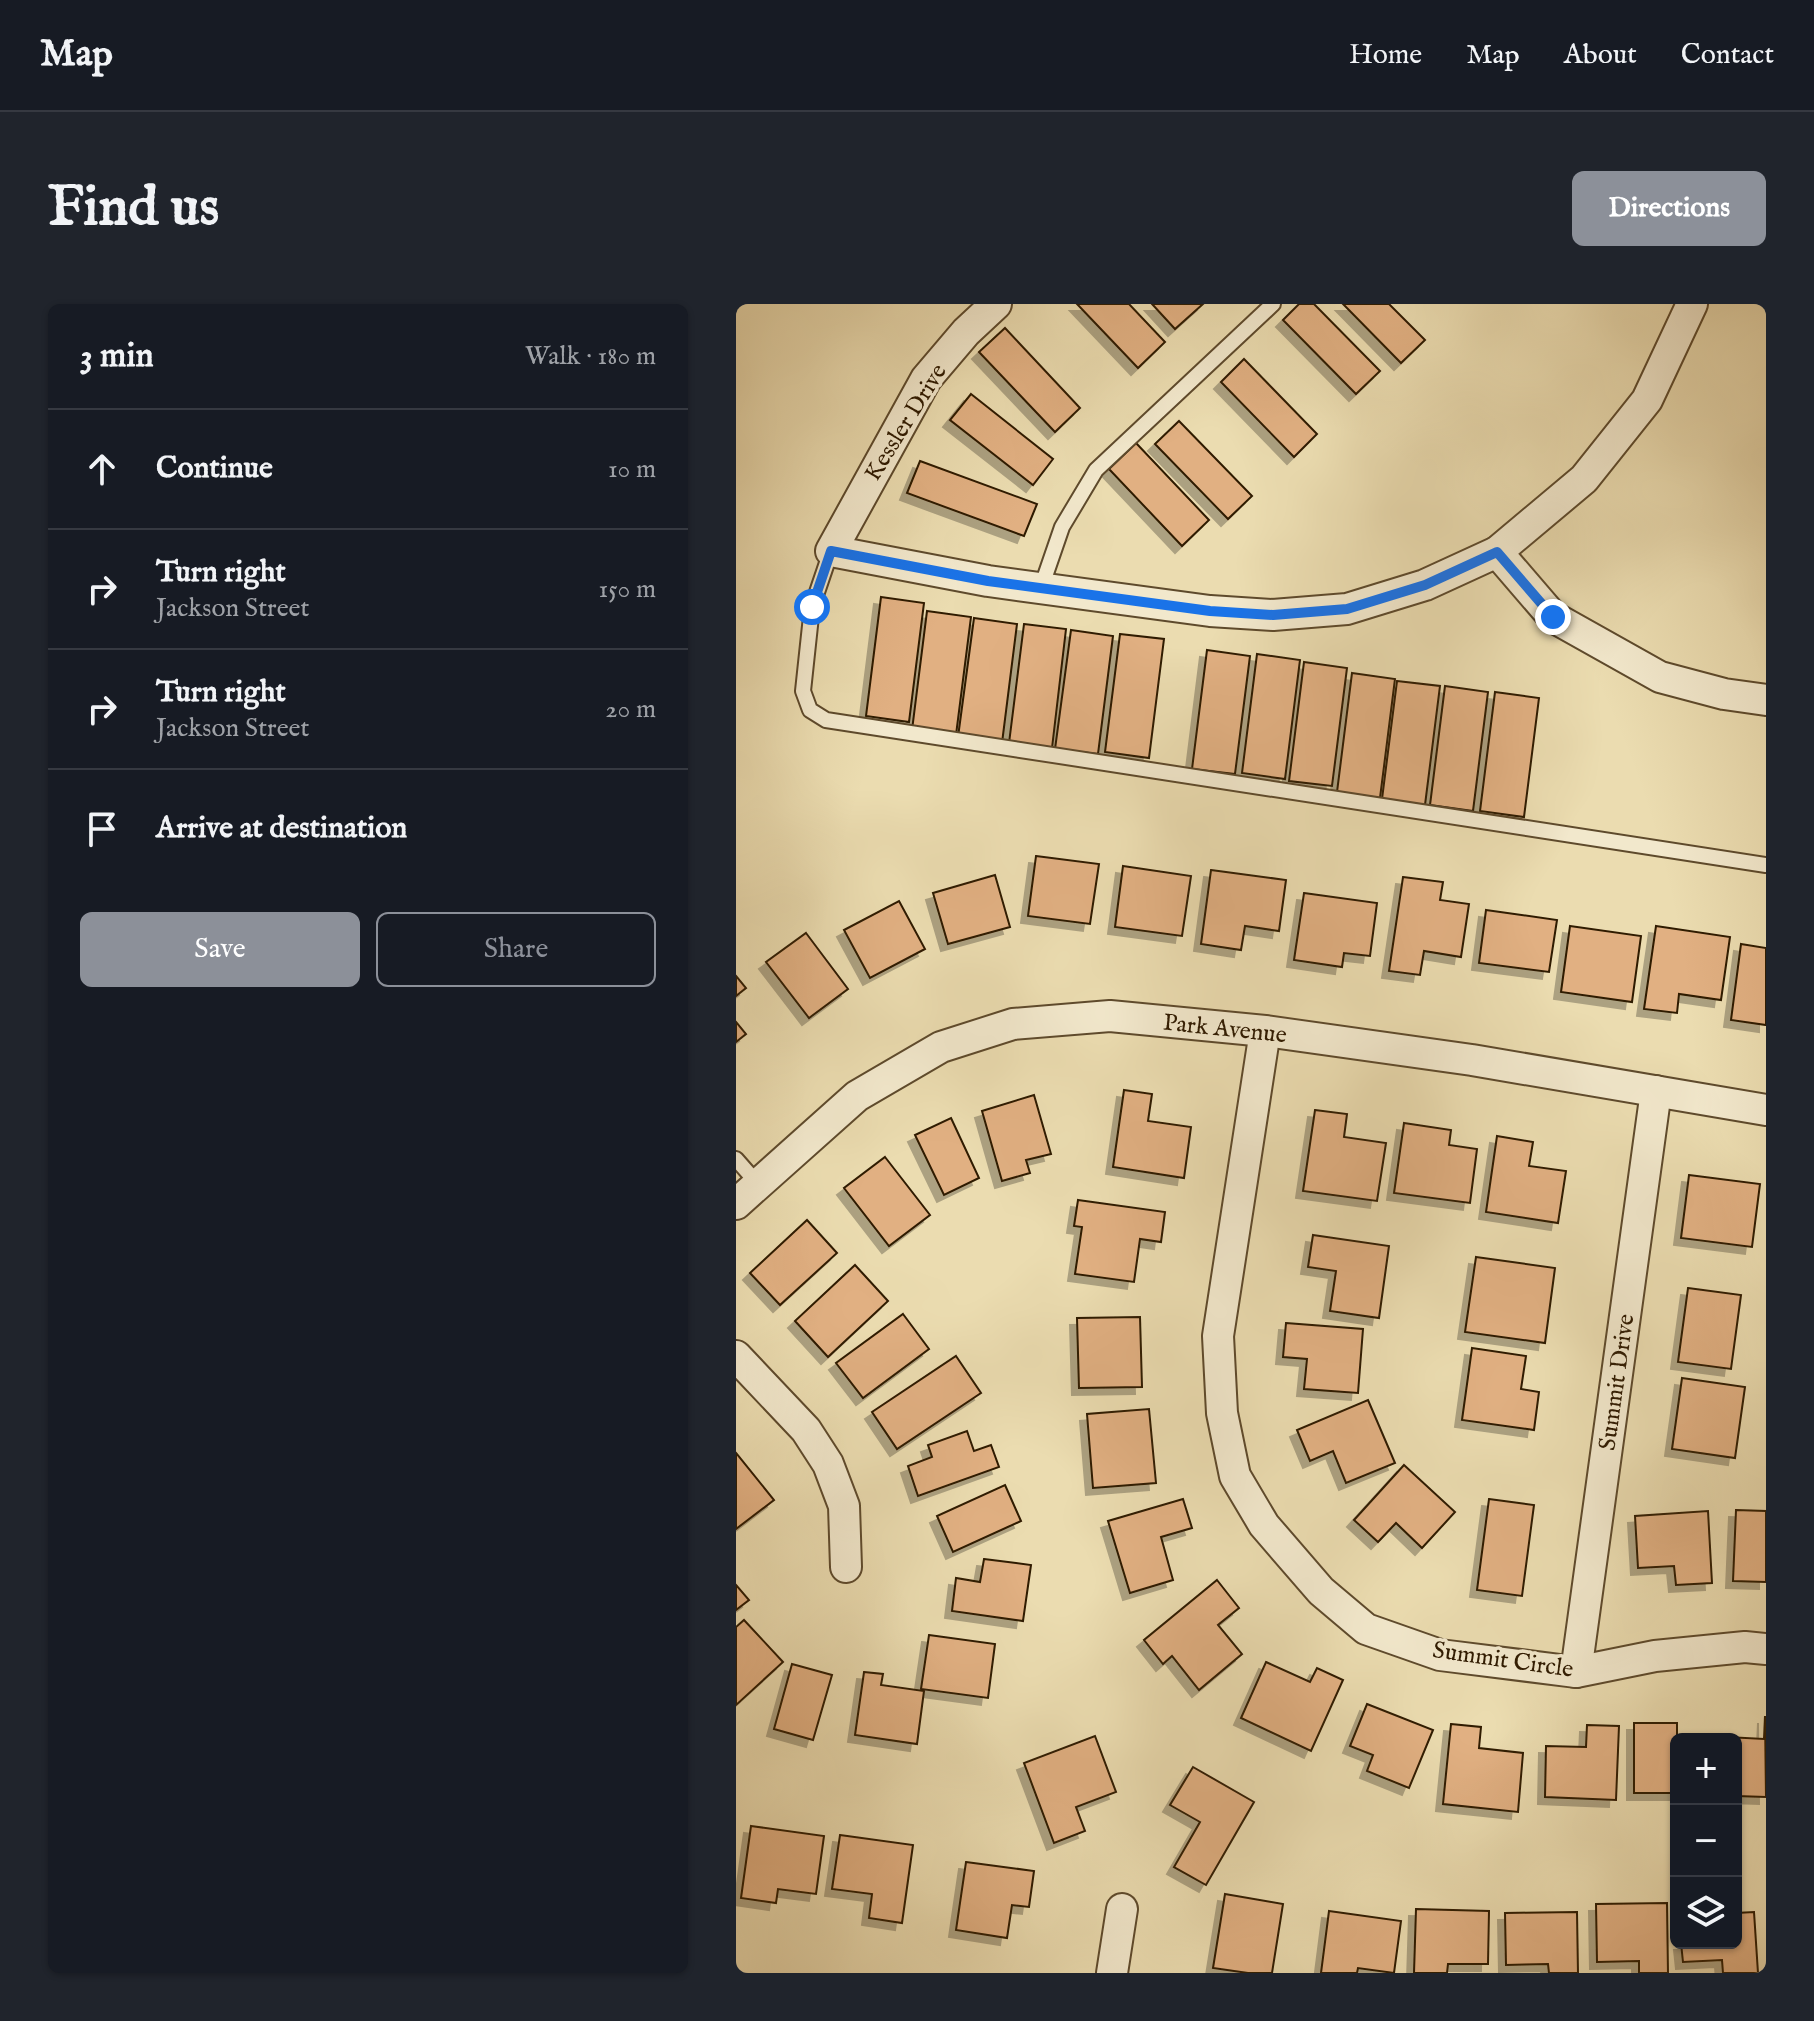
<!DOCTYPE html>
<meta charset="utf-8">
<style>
body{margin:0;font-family:"IM FELL English",serif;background:#20242c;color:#f1f3f6}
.controls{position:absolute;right:24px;bottom:24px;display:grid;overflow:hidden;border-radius:12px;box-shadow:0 2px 6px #0004}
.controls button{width:72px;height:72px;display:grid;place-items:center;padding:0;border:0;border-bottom:2px solid #363941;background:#171b24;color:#f1f3f6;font:40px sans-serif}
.stop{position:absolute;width:24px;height:24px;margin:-18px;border:6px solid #1a73e8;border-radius:50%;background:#fff}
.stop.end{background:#1a73e8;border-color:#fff;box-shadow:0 2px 8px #0008}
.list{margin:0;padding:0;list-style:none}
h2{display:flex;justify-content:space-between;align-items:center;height:104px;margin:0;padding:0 32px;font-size:34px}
h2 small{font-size:26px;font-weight:400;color:#9ea1a6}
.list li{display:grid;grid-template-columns:52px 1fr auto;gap:24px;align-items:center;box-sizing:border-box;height:120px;padding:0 32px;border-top:2px solid #363941}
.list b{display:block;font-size:30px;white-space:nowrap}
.list p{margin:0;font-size:26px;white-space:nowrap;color:#9ea1a6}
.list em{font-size:26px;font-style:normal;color:#9ea1a6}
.actions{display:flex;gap:16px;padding:24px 32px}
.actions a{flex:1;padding:18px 0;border:2px solid #8c9099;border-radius:12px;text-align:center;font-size:28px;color:#8c9099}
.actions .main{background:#8c9099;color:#fff}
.icon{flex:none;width:44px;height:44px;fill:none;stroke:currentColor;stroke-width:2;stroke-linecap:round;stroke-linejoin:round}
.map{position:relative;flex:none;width:1030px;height:1669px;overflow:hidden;border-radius:12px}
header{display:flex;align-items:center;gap:48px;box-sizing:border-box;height:112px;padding:0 40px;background:#171b24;border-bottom:2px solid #363941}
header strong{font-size:38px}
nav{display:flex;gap:44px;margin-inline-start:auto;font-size:28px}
.intro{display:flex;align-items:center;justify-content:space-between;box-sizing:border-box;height:192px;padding:0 48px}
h1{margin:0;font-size:56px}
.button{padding:20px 36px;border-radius:12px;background:#8c9099;color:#fff;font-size:28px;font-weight:700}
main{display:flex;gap:48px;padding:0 48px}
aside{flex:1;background:#171b24;border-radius:12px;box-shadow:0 2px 6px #0004}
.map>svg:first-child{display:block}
.building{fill:#e1b082;stroke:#2f1a00;stroke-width:2;filter:url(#shadow)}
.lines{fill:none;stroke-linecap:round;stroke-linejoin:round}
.lane-casing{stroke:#5e4a2c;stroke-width:18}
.street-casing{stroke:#5e4a2c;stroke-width:34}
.lane{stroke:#f2e8cc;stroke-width:14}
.street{stroke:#f2e8cc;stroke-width:30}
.route{stroke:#1a73e8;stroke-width:10}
.labels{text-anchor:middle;stroke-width:7;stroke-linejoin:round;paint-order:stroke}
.street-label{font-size:24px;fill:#2f1a00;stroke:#f2e8cc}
</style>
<header>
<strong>Map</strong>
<nav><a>Home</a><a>Map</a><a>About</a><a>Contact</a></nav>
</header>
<div class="intro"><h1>Find us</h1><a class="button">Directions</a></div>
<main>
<aside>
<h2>3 min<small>Walk · 180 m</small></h2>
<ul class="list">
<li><svg class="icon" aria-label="ahead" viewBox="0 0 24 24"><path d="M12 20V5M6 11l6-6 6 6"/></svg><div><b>Continue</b></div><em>10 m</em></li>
<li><svg class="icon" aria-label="right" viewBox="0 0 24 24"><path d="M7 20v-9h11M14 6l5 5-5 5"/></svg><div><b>Turn right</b><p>Jackson Street</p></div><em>150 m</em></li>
<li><svg class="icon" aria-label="right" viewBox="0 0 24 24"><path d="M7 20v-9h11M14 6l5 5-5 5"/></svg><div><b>Turn right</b><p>Jackson Street</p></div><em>20 m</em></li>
<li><svg class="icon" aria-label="arrive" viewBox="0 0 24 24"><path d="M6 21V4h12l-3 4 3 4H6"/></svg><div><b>Arrive at destination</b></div></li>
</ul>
<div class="actions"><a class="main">Save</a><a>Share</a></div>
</aside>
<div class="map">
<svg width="1030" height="1669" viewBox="0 0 1030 1669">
<defs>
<filter id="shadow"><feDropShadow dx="-7" dy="7" stdDeviation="0" flood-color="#0004"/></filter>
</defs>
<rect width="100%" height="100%" fill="#ebdcb0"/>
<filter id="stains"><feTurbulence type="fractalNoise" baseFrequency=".0025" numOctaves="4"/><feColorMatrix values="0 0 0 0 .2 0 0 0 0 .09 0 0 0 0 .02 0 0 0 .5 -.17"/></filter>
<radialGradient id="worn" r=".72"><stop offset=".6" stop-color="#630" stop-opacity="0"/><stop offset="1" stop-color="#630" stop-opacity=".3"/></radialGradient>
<g class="building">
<polygon points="341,0 393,0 429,38 402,64"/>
<polygon points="416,0 467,0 439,25"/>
<polygon points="563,0 578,0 644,67 620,90 547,16"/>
<polygon points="607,0 653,0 689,36 665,59"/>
<polygon points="269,24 344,104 319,128 243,48"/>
<polygon points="508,55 581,130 558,153 485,78"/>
<polygon points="235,90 317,155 297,181 214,116"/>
<polygon points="443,117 516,192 492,215 419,140"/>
<polygon points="400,139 473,216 446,242 373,165"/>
<polygon points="184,157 301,200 288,232 171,189"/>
<polygon points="145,293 188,299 173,418 130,412"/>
<polygon points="191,307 235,313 220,431 176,426"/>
<polygon points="238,314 281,320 266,439 222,433"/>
<polygon points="288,320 330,325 316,444 273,439"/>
<polygon points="335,326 377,332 362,450 319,445"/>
<polygon points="384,330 428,335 413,454 369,448"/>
<polygon points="471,346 514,352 499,470 456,465"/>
<polygon points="521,350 564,356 549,475 506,469"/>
<polygon points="568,358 611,364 596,482 553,477"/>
<polygon points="616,369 659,375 644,494 601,488"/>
<polygon points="661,377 704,382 689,501 646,495"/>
<polygon points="709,382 752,388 737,507 694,501"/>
<polygon points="759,388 803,394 788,513 744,507"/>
<polygon points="300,552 363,560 354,620 292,612"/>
<polygon points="387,562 455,572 446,632 379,623"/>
<polygon points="475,566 550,576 543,627 509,622 505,646 465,640"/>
<polygon points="259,571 274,623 212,640 197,589"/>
<polygon points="667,573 707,578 704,596 733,600 725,653 688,647 684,671 653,667"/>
<polygon points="568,589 641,599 634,652 608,649 606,663 558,656"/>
<polygon points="163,597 189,645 134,674 108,626"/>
<polygon points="750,606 821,616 813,668 743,659"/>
<polygon points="834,622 905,632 896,698 825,688"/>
<polygon points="920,622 994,633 985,696 943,690 941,709 908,705"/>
<polygon points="70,629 112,685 73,714 30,658"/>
<polygon points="1005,640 1030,644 1030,721 995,716"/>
<polygon points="0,672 10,684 0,692"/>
<polygon points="0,718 10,730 0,738"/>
<polygon points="388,786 416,790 412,817 455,823 448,874 377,863"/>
<polygon points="298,791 315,850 290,856 294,869 266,877 246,807"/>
<polygon points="579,806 611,810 608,833 650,839 641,897 567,887"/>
<polygon points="215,814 243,874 208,891 179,831"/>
<polygon points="668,819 715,826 713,841 741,845 734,899 658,889"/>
<polygon points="761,832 797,838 793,862 830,867 822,919 750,908"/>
<polygon points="149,853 194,911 153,942 108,884"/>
<polygon points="953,871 1024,880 1016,943 945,934"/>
<polygon points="342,896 429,908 425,938 404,935 398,978 339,970 346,923 338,922"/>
<polygon points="71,916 101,949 44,1001 14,969"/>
<polygon points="577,931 653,942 643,1014 594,1007 600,967 572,963"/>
<polygon points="740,953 819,964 809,1039 729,1028"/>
<polygon points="119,961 152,997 92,1053 59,1017"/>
<polygon points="952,984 1005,991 995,1065 942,1058"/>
<polygon points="167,1010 193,1045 127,1094 100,1059"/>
<polygon points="404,1013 406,1083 343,1084 341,1014"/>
<polygon points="550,1019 627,1025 622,1089 568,1085 571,1055 547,1053"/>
<polygon points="736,1044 790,1052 785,1085 803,1088 798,1126 726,1116"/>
<polygon points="220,1052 245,1089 161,1145 136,1108"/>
<polygon points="946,1074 1009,1083 999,1154 936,1145"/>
<polygon points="632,1096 659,1159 610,1179 597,1147 574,1157 561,1126"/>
<polygon points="413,1105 420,1179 357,1184 351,1110"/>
<polygon points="231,1127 238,1147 255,1141 263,1163 182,1192 172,1162 196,1153 192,1141"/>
<polygon points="0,1149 38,1196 0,1225"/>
<polygon points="668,1161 719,1208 686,1244 660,1219 642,1238 618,1216"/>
<polygon points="269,1181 285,1217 217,1248 201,1212"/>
<polygon points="447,1195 456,1224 425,1233 437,1276 394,1289 372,1217"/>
<polygon points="753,1195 798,1201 786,1292 741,1286"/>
<polygon points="1000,1206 1030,1207 1030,1278 997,1277"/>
<polygon points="972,1207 976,1279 940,1281 938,1262 902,1264 899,1212"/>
<polygon points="248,1255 295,1261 287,1317 216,1307 220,1274 244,1278"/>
<polygon points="481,1276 503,1304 482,1321 506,1350 463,1386 436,1352 427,1360 408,1336"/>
<polygon points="0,1281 13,1296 0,1306"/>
<polygon points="8,1316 47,1358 0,1401 0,1323"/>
<polygon points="193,1331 259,1340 252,1394 185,1385"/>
<polygon points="530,1358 574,1378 581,1364 607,1376 575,1447 505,1414"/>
<polygon points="56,1360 96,1371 77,1436 38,1425"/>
<polygon points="128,1368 147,1370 145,1381 188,1387 181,1440 119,1431"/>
<polygon points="631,1400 697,1426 673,1484 631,1467 637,1451 614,1442"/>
<polygon points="1029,1412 1030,1493 1000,1492 1000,1435 991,1435 991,1433 1028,1435"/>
<polygon points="898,1419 941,1419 941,1433 971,1433 971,1435 940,1435 940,1489 898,1489"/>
<polygon points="715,1420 745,1423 743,1444 787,1449 782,1508 707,1500"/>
<polygon points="851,1421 883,1422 880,1496 809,1493 810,1442 850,1443"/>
<polygon points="359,1432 380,1488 340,1503 349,1527 318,1539 288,1459"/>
<polygon points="457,1463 518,1498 470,1581 438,1563 464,1518 434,1501"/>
<polygon points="15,1522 88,1532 80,1590 42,1585 40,1599 5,1594"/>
<polygon points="104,1531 177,1541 166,1619 133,1614 136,1590 96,1585"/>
<polygon points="230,1558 298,1567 293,1603 276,1601 271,1634 220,1626"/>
<polygon points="489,1590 547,1600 536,1669 512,1669 477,1664"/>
<polygon points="931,1599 932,1669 903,1669 903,1657 861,1658 860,1600"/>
<polygon points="680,1605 753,1607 752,1660 712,1660 711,1669 678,1669"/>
<polygon points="593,1607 665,1617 658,1669 622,1664 621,1669 585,1669"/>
<polygon points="841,1608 842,1669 813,1669 812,1660 770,1661 769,1609"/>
<polygon points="1018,1608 1022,1669 987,1669 986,1656 947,1658 945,1639 1000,1639 1000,1609"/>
</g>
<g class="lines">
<defs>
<g id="lane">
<polyline points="95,247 76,303 67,387 74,406 90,416 1030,561"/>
<polyline points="305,284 326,223 360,166 537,0"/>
<polyline points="0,855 22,880"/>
</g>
<g id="street">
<polyline points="260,0 230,28 190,75 95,247 252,277 474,307 537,311 611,305 689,281 761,248 817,313 924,373 988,390 1030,396"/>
<polyline points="761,248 848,175 911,96 956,0"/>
<polyline points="529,727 482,1032 486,1109 499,1172 528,1221 585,1287 630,1325 704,1351 840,1368 919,1352 1009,1343 1030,1345"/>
<polyline points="0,900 121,792 205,743 277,720 374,712 529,727 736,756 1030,806"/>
<polyline points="0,1052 70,1126 92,1160 108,1202 110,1263"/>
<polyline points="840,1368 920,787"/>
<polyline points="376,1669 386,1605"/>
</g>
</defs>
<use href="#lane" class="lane-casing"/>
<use href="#street" class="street-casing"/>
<use href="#lane" class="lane"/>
<use href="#street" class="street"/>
</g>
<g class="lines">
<polyline class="route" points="76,303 95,247 252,277 474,307 537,311 611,305 689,281 761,248 817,313"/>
</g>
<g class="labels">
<g class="street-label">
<text transform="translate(169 118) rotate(-58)" y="8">Kessler Drive</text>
<text transform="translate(489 724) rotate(6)" y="8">Park Avenue</text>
<text transform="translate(880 1078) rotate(-82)" y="8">Summit Drive</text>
<text transform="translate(767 1355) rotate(8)" y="8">Summit Circle</text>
</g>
</g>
<rect width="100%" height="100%" filter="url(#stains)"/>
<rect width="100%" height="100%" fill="url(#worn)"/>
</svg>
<div class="controls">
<button>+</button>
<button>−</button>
<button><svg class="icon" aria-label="layers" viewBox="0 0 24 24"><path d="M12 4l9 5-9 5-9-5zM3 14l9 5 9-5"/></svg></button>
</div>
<div class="stop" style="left:76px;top:303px"></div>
<div class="stop end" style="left:817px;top:313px"></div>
</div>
</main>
